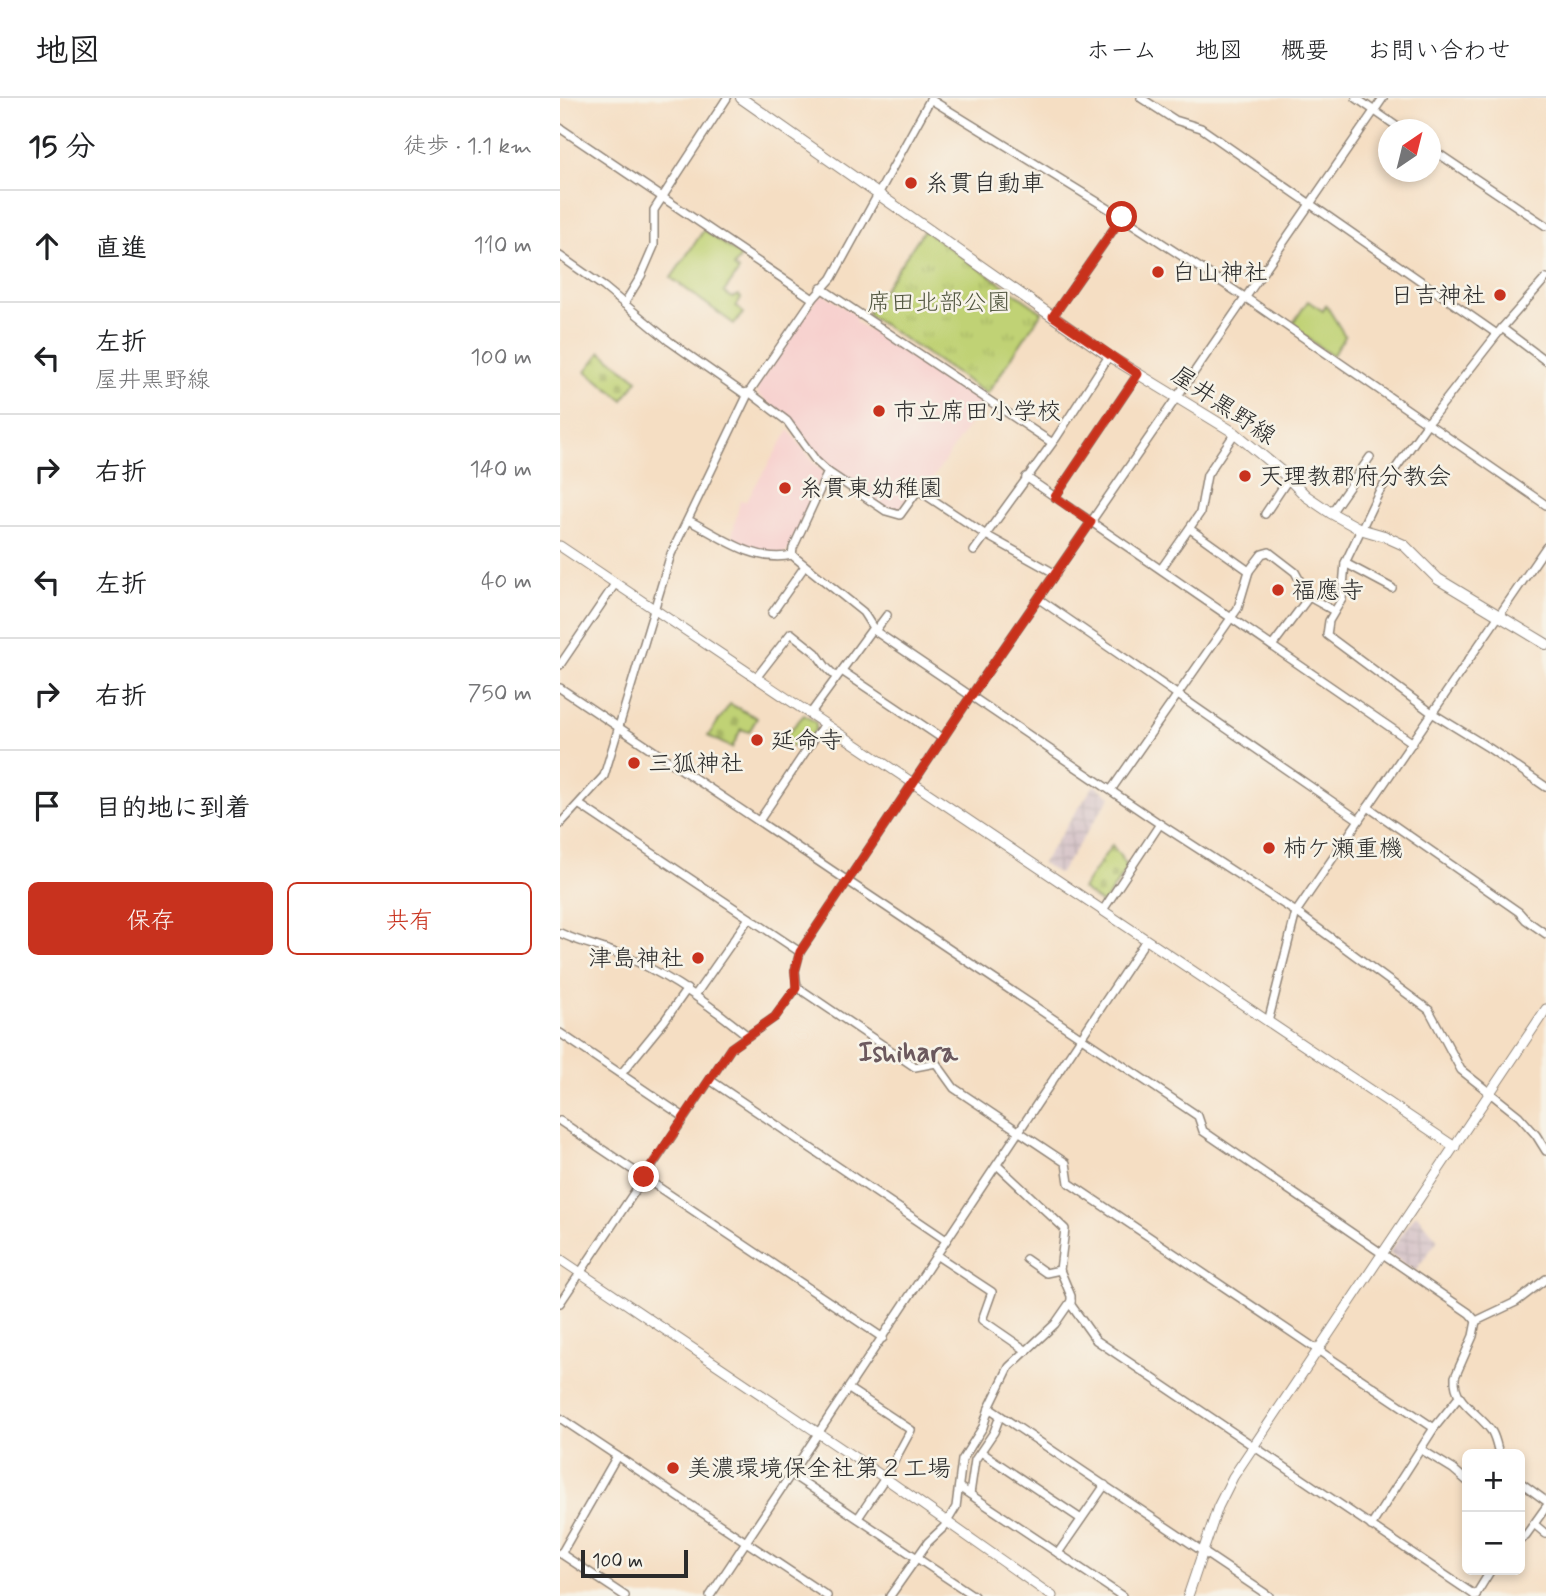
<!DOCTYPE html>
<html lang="ja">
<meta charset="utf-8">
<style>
body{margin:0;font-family:Mynerve,"Klee One",sans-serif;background:#f6f6f6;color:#202124}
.controls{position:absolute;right:21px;bottom:21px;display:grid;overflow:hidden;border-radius:10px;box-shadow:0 4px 10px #0003}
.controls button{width:63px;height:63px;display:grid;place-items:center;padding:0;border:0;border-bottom:2px solid #e0e0e0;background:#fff;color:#202124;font:35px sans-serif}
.compass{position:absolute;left:818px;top:21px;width:63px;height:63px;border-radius:50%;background:#fff;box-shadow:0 4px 10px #0003;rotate:35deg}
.scale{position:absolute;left:21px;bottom:18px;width:107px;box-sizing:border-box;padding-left:7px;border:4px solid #2b2b2b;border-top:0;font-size:19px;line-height:24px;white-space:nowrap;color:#2b2b2b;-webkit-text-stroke:5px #f7f3e8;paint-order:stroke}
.stop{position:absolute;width:21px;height:21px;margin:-16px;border:5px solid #c8321e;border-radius:50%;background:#fff}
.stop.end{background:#c8321e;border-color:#fff;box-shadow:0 2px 7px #0008}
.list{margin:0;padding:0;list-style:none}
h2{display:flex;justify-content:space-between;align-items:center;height:91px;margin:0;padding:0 28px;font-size:30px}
h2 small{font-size:23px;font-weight:400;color:#757577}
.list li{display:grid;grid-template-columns:46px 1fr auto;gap:21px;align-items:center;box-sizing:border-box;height:112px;padding:0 28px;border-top:2px solid #e0e0e0}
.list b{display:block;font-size:26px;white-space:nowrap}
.list p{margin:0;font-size:23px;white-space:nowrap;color:#757577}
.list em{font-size:23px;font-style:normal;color:#757577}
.actions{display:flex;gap:14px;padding:21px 28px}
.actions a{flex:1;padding:16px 0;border:2px solid #c8321e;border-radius:10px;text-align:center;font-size:24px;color:#c8321e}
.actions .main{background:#c8321e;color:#fff}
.icon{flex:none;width:38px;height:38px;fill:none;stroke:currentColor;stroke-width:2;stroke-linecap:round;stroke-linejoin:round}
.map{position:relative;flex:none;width:986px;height:1498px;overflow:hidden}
header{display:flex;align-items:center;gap:42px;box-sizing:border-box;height:98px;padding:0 35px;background:#fff;border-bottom:2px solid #e0e0e0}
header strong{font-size:33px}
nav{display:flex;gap:38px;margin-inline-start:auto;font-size:24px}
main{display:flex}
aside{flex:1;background:#fff}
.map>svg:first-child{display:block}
.built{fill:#f7d0ce}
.industrial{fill:url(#industrial-grid)}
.grass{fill:#c0d275;stroke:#767e50;stroke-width:2}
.cemetery{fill:url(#cemetery-stones);stroke:#767e50;stroke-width:2}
.park{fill:url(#park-tufts);stroke:#767e50;stroke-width:2}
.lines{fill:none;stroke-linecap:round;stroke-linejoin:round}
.minor-casing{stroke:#908477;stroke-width:10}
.tertiary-casing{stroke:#908477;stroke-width:11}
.secondary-casing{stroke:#908477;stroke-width:12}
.minor{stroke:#fff;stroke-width:7}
.tertiary{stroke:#fff;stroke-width:9}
.secondary{stroke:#fff;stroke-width:10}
.route{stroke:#c8321e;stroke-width:9}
.poi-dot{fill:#c8321e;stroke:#f7f3e8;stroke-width:2.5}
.labels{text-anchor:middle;stroke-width:5;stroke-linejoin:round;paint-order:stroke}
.poi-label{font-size:24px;fill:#2b2b2b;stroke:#f7f3e8;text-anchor:start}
.park-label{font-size:24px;fill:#50553e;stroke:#f7f3e8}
.street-label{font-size:24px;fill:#2b2b2b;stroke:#f7f3e8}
.quarter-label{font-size:28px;font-weight:bold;fill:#6b595e;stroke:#f7f3e8}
</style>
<header>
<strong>地図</strong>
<nav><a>ホーム</a><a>地図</a><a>概要</a><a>お問い合わせ</a></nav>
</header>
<main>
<aside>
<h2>15 分<small>徒歩 · 1.1 km</small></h2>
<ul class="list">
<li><svg class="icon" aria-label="ahead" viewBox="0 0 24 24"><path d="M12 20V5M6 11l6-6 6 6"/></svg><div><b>直進</b></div><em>110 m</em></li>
<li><svg class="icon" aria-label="left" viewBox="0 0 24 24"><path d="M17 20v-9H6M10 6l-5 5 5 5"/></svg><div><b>左折</b><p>屋井黒野線</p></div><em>100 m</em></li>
<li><svg class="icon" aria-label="right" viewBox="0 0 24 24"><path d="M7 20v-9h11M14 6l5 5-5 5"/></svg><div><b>右折</b></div><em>140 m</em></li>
<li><svg class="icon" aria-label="left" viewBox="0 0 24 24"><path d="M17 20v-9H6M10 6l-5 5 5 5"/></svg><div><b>左折</b></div><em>40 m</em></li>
<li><svg class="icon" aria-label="right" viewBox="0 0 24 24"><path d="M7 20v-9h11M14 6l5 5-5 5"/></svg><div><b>右折</b></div><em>750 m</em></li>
<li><svg class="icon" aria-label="arrive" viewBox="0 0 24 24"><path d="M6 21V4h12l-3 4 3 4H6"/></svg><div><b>目的地に到着</b></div></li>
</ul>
<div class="actions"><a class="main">保存</a><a>共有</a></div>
</aside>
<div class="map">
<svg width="986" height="1498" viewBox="0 0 986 1498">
<defs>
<pattern id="industrial-grid" width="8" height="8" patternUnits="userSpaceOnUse" patternTransform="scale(1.75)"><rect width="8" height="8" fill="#d2bec4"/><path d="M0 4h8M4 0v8" fill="none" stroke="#b4a3a9"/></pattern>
<pattern id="cemetery-stones" width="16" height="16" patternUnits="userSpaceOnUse" patternTransform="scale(1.75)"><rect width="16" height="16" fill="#c0d275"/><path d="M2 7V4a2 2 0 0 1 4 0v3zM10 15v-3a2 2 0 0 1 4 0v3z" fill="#a5b465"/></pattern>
<pattern id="park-tufts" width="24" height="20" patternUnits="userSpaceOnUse" patternTransform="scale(1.75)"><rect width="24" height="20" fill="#c0d275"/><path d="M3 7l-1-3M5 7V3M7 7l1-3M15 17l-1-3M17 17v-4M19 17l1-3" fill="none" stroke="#a5b465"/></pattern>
</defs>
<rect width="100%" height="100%" fill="#f7f3e8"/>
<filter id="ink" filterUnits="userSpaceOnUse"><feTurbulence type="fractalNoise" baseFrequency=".0143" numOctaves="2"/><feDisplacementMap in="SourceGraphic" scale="14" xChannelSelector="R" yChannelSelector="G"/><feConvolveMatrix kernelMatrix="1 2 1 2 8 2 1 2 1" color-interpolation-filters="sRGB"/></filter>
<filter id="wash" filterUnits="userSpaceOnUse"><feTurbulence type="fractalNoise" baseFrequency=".00686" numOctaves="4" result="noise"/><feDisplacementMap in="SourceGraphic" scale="28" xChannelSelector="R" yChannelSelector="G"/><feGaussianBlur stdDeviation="1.57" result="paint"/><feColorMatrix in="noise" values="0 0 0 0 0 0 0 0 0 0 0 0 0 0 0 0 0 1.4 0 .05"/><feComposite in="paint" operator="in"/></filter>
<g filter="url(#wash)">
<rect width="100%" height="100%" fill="#f5dec3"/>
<g class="built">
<polygon points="264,196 296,217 296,224 307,232 313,229 425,303 365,392 358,387 344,406 334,414 290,388 259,360 232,323 198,297 197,289 257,199"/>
<polygon points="229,332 254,365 263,372 264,377 228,453 223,457 195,453 172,439 180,403 186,403"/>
</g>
<g class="industrial">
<polygon points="534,687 551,698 499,776 482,765"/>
<polygon points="856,1116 878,1142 855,1173 829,1155"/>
</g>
<g class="grass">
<polygon points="144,132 181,158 174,169 179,173 164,194 172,200 178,197 181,200 176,208 183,215 174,226 111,180"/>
<polygon points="748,203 763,213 766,207 785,238 772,258 731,228"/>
<polygon points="244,617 256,625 256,631 241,654 222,641"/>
</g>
<g class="cemetery">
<polygon points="41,254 78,282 63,302 26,273"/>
<polygon points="170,606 197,620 189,634 181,631 172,650 148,638"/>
<polygon points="552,747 568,769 543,806 522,791"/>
</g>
<polygon class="park" points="364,132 482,214 427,296 307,216"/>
</g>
<g filter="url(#ink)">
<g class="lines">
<defs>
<g id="minor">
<polyline points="581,0 615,22 641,30 937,236"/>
<polyline points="796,0 842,32"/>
<polyline points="370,1 562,119 686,200 986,407"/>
<polyline points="0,30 253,201"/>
<polyline points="870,50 986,128"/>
<polyline points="0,158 44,189 109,243 183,295 189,294 227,323 256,363 268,374 326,413 340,417 358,392 426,437 496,476"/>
<polyline points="986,180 942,230 867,326 819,394 785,465 782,501 769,523 767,537 872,615 929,650 986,689"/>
<polyline points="261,190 491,344"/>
<polyline points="64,206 81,178 94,148 94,112 167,0"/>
<polyline points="493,218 562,119"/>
<polyline points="942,230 986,263"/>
<polyline points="466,379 853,645"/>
<polyline points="495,399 578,276"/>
<polyline points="771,415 810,359"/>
<polyline points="705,416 729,380"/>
<path d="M 128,422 C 160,438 195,466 232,457"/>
<polyline points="630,431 689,473"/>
<polyline points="414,453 496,340 549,258"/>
<polyline points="232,457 303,514 315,533 600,726 736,814 869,912 901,972 959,1018 976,1037 986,1053"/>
<polyline points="232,457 233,450 268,374"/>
<polyline points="785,465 832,490"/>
<polyline points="601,471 640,415 647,377 675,335"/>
<polyline points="749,499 774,513"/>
<polyline points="479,501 799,722"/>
<polyline points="212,515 245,468"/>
<polyline points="315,533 327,517"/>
<polyline points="0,567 55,486"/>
<polyline points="282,573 383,641"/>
<polyline points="196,580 231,535 256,555 266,569 276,579"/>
<polyline points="0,590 638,1018 643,1033 909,1215 916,1223"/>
<polyline points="250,616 312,531"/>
<polyline points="551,692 678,510 689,473 702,456 709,454 735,474 749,499 712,548"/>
<polyline points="20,707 240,854"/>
<polyline points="808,709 959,814 966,822 986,836"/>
<polyline points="199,723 264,626"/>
<polyline points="0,726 44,678 111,456 189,294 253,201 272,180 371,0"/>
<polyline points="543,812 600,726"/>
<path d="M 0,835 C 23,846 48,850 71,861 C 117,882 149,907 188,938"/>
<polyline points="237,889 355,969 376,965 394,990 506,1065 509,1085 874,1330"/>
<polyline points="136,896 189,820"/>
<polyline points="708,924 736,814 986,449"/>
<polyline points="0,935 124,1019"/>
<polyline points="61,976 105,922 127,891"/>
<polyline points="150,982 386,1142"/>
<polyline points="0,1023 323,1240"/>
<polyline points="437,1067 505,1131 500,1172 511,1198 511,1207 536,1242 916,1498"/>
<polyline points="376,1157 432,1194 422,1222 467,1253"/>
<polyline points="466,1161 486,1175 500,1172"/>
<polyline points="0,1205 171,950 215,919 237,889 235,873 240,854 411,598 823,0"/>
<path d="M 916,1223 L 913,1238 L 895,1279 C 893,1305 920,1315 932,1334 C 936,1341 937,1349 939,1356"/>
<polyline points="916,1223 956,1204 986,1181"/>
<polyline points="289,1291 351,1332 325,1380 298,1420"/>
<polyline points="429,1310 709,1498"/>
<polyline points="0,1320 267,1498"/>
<polyline points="862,1352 893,1371 907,1383"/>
<polyline points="421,1354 521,1421"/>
<polyline points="231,1376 414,1498"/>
<polyline points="960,1384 986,1403"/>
<polyline points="399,1389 562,1498"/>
<polyline points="410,1396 415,1362 434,1334 440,1318"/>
<polyline points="974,1426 986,1436"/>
<polyline points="811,1428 874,1330 899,1299"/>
<polyline points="960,1441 966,1437 986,1409"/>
<polyline points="0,1455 65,1498"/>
<polyline points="498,1455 545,1387"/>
<polyline points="1,1456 57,1358"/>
<polyline points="150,1498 586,842"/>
<polyline points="330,1498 368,1444 384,1429 396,1409 402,1362 423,1329 429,1310 449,1269 495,1226 511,1203"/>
<polyline points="915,1498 931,1472"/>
</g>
<g id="tertiary">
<polyline points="0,448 895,1049"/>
<polyline points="0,1161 325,1380 492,1498"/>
<polyline points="628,1498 658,1409 673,1379 986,911"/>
</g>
<polyline id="secondary" points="181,0 549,258 675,335 722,374 746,398 771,415 800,431 824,438 844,447 878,481 986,546"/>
</defs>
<use href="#minor" class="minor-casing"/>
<use href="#tertiary" class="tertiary-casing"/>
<use href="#secondary" class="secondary-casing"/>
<use href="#minor" class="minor"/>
<use href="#tertiary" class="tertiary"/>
<use href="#secondary" class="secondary"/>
</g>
</g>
<g class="lines" filter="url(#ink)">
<polyline class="route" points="84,1079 171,950 215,919 236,890 235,873 240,854 411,598 531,424 495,399 578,276 493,218 562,119"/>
</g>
<g class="poi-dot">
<circle cx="351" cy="85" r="7"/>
<circle cx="598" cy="174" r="7"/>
<circle cx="940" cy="197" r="7"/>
<circle cx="319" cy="313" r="7"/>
<circle cx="685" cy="378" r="7"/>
<circle cx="225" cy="390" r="7"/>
<circle cx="718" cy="492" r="7"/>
<circle cx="197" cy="642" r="7"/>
<circle cx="74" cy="665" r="7"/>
<circle cx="709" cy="750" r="7"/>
<circle cx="138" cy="860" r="7"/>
<circle cx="113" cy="1370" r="7"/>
</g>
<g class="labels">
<g class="poi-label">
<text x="365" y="93">糸貫自動車</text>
<text x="612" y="182">白山神社</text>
<text x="926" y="205" text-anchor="end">日吉神社</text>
<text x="333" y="321">市立席田小学校</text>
<text x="699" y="386">天理教郡府分教会</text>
<text x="239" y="398">糸貫東幼稚園</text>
<text x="732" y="500">福應寺</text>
<text x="211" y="650">延命寺</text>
<text x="88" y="673">三狐神社</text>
<text x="723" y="758">柿ケ瀬重機</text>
<text x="124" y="868" text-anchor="end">津島神社</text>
<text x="127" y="1378">美濃環境保全社第２工場</text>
</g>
<g class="park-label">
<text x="379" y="212">席田北部公園</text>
</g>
<g class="street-label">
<text transform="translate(664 307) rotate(34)" y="8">屋井黒野線</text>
</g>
<g class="quarter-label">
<text x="348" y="963">Ishihara</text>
</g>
</g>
</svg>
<div class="controls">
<button>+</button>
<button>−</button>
</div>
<svg class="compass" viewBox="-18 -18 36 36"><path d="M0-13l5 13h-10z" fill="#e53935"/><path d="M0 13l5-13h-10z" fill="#757577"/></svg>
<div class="scale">100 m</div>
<div class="stop" style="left:562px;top:119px"></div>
<div class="stop end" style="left:84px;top:1079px"></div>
</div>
</main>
